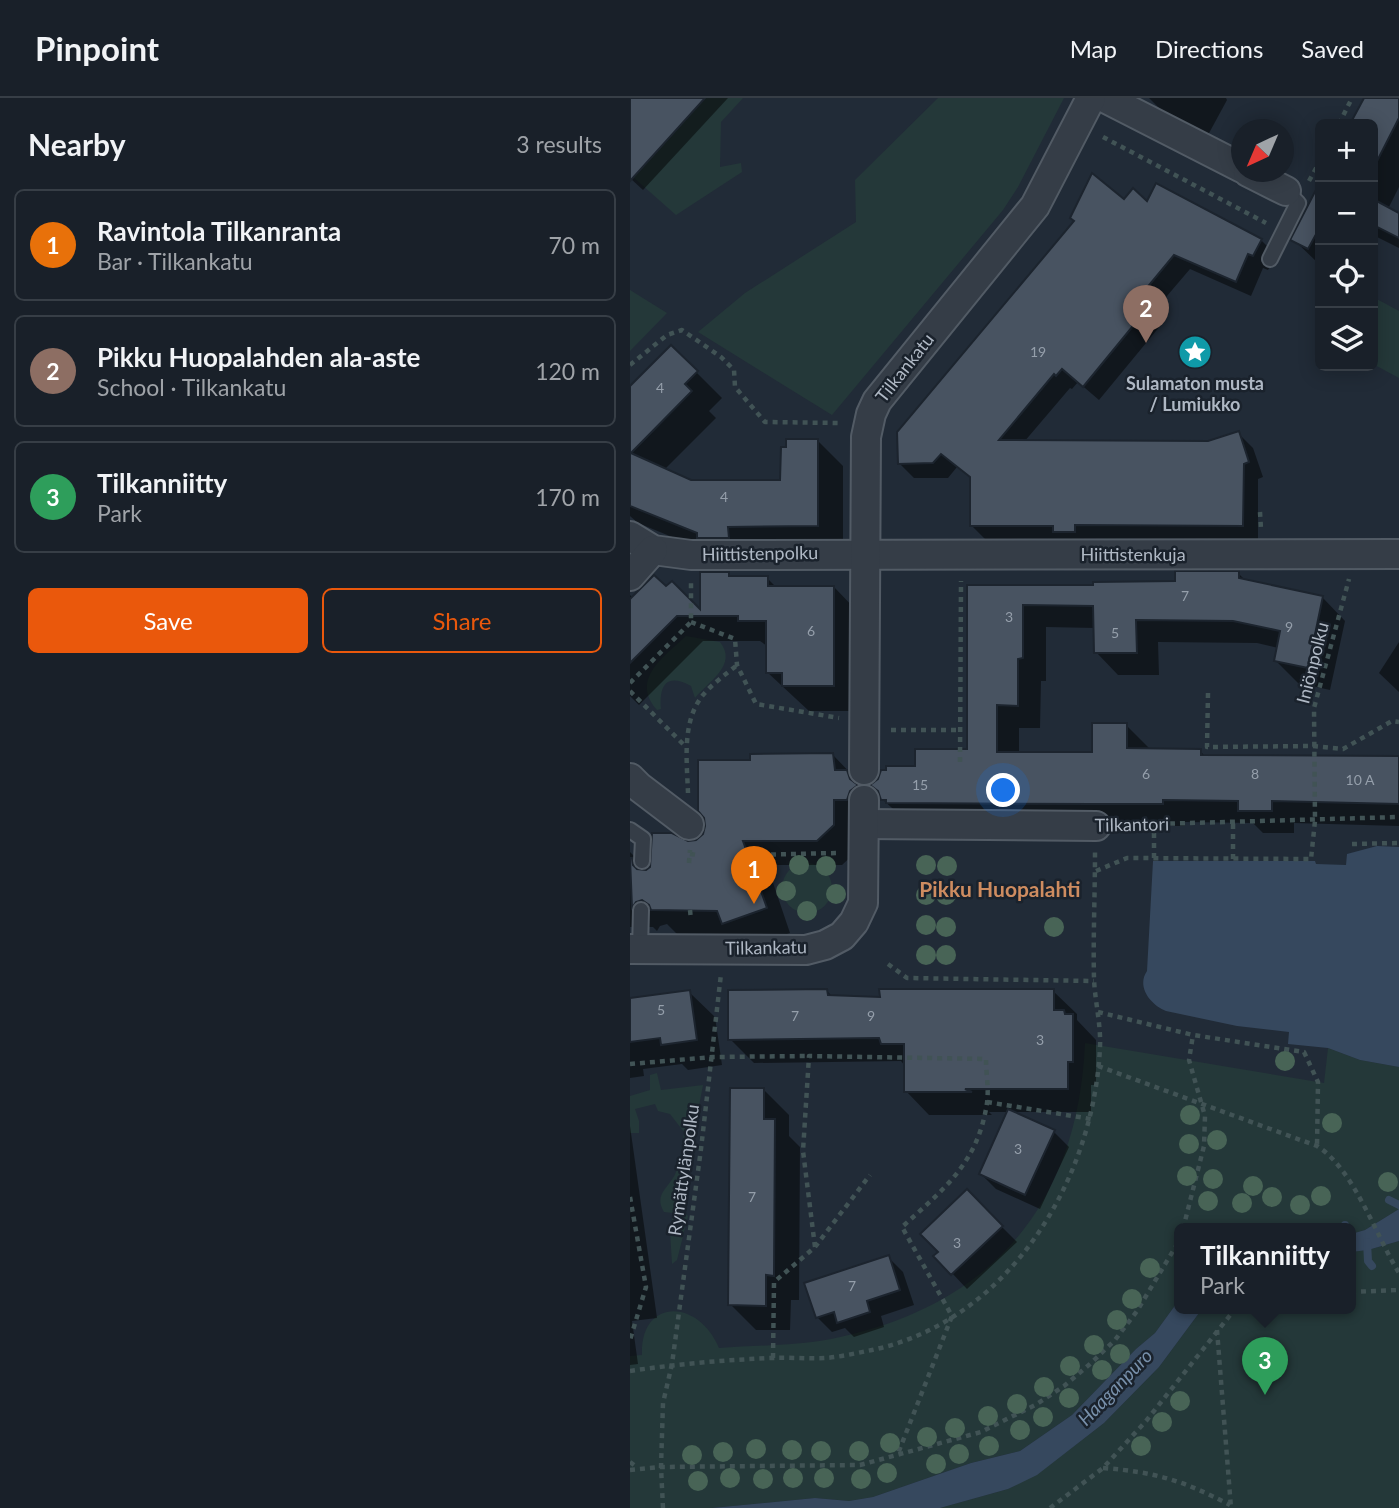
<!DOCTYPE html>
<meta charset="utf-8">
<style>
body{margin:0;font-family:Lato,sans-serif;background:#222831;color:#f1f3f6}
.controls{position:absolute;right:21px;top:21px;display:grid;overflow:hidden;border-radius:10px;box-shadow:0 4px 18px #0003}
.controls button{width:63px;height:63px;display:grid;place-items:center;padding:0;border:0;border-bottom:2px solid #373e46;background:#192029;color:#f1f3f6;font:35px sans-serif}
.compass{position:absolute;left:601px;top:21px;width:63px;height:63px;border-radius:50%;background:#192029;box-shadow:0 4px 18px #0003;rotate:224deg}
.you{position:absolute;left:374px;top:693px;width:24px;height:24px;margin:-18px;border:5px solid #fff;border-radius:50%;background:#1a73e8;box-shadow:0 0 0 10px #1a73e833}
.badge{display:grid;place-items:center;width:46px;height:46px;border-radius:50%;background:#ea580c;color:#fff;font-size:23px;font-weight:700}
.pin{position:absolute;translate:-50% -58px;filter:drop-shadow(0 2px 4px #0008)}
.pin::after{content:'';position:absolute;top:37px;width:24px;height:21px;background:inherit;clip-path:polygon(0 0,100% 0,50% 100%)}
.popup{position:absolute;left:544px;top:1125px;width:182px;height:91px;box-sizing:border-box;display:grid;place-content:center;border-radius:10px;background:#192029;filter:drop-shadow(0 2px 5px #0005);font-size:23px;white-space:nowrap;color:#9fa3a8}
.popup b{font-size:26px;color:#f1f3f6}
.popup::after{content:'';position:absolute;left:50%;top:100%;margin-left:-14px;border:14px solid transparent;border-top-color:#192029}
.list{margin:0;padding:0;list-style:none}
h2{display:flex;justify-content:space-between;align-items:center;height:91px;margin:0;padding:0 28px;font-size:30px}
h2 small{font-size:23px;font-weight:400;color:#9fa3a8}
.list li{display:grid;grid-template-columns:46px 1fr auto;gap:21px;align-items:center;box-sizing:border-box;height:112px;margin:0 14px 14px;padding:0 14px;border:2px solid #373e46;border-radius:10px}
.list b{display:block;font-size:26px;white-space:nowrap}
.list p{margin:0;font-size:23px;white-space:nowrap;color:#9fa3a8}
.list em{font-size:23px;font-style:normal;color:#9fa3a8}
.actions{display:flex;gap:14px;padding:21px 28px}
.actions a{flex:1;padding:16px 0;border:2px solid #ea580c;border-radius:10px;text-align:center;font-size:24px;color:#ea580c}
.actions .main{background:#ea580c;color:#fff}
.icon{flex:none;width:38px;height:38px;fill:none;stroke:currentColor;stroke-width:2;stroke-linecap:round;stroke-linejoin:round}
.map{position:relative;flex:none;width:769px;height:1410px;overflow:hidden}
header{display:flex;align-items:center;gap:42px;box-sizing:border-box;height:98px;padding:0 35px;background:#192029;border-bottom:2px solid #373e46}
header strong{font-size:33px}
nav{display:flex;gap:38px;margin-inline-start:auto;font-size:24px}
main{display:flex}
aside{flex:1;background:#192029}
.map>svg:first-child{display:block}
.green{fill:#243839}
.water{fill:#36485e}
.shadow{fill:#0007}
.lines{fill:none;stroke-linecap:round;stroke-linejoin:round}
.stream{stroke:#36485e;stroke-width:8}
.building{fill:#485361;stroke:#1c242e;stroke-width:2}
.lane-casing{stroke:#525b65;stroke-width:18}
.street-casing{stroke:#525b65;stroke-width:32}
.path{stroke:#415355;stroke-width:4.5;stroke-dasharray:5 5;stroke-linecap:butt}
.lane{stroke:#353d47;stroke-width:14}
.street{stroke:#353d47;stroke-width:28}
.tree{fill:#486456}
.labels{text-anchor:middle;stroke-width:5;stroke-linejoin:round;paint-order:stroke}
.number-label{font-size:14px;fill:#959fab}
.street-label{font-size:18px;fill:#afb8c4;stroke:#1a222c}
.poi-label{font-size:18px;font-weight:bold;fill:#afb8c4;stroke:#1a222c}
.water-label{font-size:19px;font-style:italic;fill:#7890ab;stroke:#1a222c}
.quarter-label{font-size:21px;font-weight:bold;fill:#ce8c60;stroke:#1a222c}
</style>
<header>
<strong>Pinpoint</strong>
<nav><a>Map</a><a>Directions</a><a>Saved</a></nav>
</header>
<main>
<aside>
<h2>Nearby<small>3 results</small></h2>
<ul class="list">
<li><span class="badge" style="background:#e8710a">1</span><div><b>Ravintola Tilkanranta</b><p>Bar · Tilkankatu</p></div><em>70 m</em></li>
<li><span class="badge" style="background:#8d6e63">2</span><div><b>Pikku Huopalahden ala-aste</b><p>School · Tilkankatu</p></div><em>120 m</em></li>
<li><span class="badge" style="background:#2e9e5b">3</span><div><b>Tilkanniitty</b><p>Park</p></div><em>170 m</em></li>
</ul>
<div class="actions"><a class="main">Save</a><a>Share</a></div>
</aside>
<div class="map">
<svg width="769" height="1410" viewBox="0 0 769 1410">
<rect width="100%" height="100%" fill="#212b37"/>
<g class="green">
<polygon points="75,0 113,0 91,24 90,69 111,65 112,74 46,117 3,79"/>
<polygon points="308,0 434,0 388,89 373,112 202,317 68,234 115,195 226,124 225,82"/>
<polygon points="0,192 37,215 0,253"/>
<polygon points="743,199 769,213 769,280 743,266"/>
<path d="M 56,538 L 90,544 C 108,567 79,583 65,600 L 61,588 C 36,574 29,588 31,611 L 27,612 C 0,581 34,559 56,538 Z"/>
<circle cx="177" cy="790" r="25"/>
<path d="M 455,945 L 694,985 L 698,950 L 730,962 L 769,969 L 769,1111 L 735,1132 L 721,1136 L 721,1131 L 549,1131 L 549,1202 L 525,1235 L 506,1251 L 442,1317 L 390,1353 L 341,1365 L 243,1399 L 219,1403 L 185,1400 L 82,1410 L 0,1410 L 0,1258 L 12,1257 C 10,1200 68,1200 89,1250 C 126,1247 165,1248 201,1241 C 360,1209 448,1108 455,945 Z"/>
<path d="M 27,975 L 31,992 L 73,987 L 55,1083 L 45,1097 L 47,1106 L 58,1118 L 47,1162 L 42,1166 L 40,1134 L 43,1115 L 34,1114 C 23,1095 40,1090 46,1074 C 51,1063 52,1047 54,1034 L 40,1016 L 28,1013 L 25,1006 L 5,1011 L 9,1023 L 9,1035 L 0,1035 L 0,998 L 20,992 L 20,977 Z"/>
<polygon points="769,1143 769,1410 310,1410 378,1391 409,1375 474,1325 529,1269 572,1211 721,1211 721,1154 738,1152"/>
</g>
<g class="water">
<path d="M 747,748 L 769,749 L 769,969 L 730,962 L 698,950 L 658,946 L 659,934 L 607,928 L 536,913 C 521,907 506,889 517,873 L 523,763 L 685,763 L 686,766 L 716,767 L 717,756 Z"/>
<polygon points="769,1111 769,1143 738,1152 721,1154 721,1136 735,1132"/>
<polygon points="549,1202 549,1211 572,1211 529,1269 474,1325 407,1377 378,1391 310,1410 82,1410 185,1400 219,1403 243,1399 341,1365 390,1353 442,1317 506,1251 525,1235"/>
</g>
<g class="shadow">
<polygon points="0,0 98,0 13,92 0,80"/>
<polygon points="519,0 596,0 597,2 578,37 530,11"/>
<polygon points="736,0 769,0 769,89 758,111 769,116 769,150 743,137 743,26 722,26"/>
<polygon points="690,88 690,167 663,141"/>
<polygon points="494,103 518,105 631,142 646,157 638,172 633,170 621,198 560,171 525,212 535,222 469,302 448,284 442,291 440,290 394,344 578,345 608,335 623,350 633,379 628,381 628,443 460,442 459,449 440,449 433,442 356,442 341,427 342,381 327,369 318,380 284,380 269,365"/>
<polygon points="41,249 92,300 79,313 86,320 34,372 61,384 152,384 188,343 213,368 213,453 86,457 8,425 0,418 0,290"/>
<polygon points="98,475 103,480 137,480 147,490 204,489 229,515 229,613 179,613 137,574 137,548 130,543 73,543 9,607 0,598 0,497 3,500 36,491 72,515"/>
<polygon points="608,475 617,484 693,500 715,523 700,592 668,585 645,562 648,550 627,545 528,544 529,577 488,577 466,554 465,530 416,529 416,583 411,583 410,630 389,630 389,656 464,656 496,627 519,650 519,652 570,653 576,659 769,660 769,728 664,725 664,735 633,735 623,725 555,724 555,728 281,727 252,701 287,670 338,653 339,488 465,489 547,484"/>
<polygon points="769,544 769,594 749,575"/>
<polygon points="203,657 227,682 251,712 228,752 212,767 137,767 160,835 118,849 105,836 47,836 37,826 30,828 27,833 23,829 0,829 0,754 18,772 57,745 67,744 74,738 122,664"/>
<polygon points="197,893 203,899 251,901 423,893 447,916 447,922 466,942 466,987 461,987 461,1014 381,1014 424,1034 439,1049 410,1111 366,1091 351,1076 379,1014 359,1014 362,1017 299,1017 276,993 275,968 271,963 124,965 100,941"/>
<polygon points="59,894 85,919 92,967 58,972 52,966 13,971 14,978 0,980 0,902"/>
<polygon points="134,992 159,1017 159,1038 170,1049 169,1202 161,1202 160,1232 126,1232 100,1206"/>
<polygon points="0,1028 27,1220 2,1223 8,1266 0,1267"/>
<polygon points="337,1094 387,1144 337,1191 306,1158 310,1154"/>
<polygon points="258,1159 273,1174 284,1207 251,1218 254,1229 224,1239 215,1230 202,1234 187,1219"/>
</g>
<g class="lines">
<g class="stream">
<polyline points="759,1102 769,1107"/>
<polyline points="715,1127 715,1131"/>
<polyline points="737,1144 738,1163 742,1168"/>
</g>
</g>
<g class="building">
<polygon points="0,0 75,0 0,83"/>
<polygon points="734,0 769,0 769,20 743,71 743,26 720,26"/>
<polygon points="462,75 494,101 503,90 517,103 526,85 632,141 623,158 618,156 606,184 544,157 511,197 521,206 453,289 432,271 426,278 424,276 369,342 578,343 609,333 619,364 614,366 613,428 445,427 445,434 423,434 423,428 340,428 340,379 311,356 303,365 268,366 267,334 444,123 440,120"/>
<polygon points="690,84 690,129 678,151 660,142"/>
<polygon points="743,101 769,115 769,140 743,127"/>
<polygon points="41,247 68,273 55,286 62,293 1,355 61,382 150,382 151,349 156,349 156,341 188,341 188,428 98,429 99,440 67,440 67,435 0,408 0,288"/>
<polygon points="545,473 609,473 609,480 693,498 678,570 644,563 650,533 603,523 506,522 507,555 464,555 463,508 393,507 393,560 388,561 388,608 367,607 367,654 462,654 462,625 497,625 497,650 571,651 571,657 769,658 769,706 642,703 642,713 608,713 608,703 533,702 533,706 462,706 256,705 256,702 251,702 248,693 240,687 248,681 251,672 256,672 256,668 285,668 285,651 337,651 337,487 463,487 463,484 545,483"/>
<polygon points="70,474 99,474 99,478 138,478 138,488 204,488 204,588 152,588 152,575 136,575 136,523 108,523 108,518 47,518 0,565 0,501 24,477 36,488 42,483 70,511"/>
<polygon points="203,655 205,672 217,672 220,681 228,687 220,693 217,702 204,702 204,727 187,743 113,743 137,810 92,826 87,813 21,812 19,807 12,802 6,804 2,810 0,760 2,760 3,767 7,771 16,772 20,769 22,735 42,735 58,743 66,742 73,736 75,728 74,720 68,713 68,662 120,662 120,656"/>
<polygon points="197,891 198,897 250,899 249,891 424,891 424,912 434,912 435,916 443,916 443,964 438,964 438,991 335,991 342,994 274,994 274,946 251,946 249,940 98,942 98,892"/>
<polygon points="60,892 67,942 31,947 30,940 0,944 0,900"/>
<polygon points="100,990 134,990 134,1021 145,1021 144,1178 136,1177 136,1208 98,1207"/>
<polygon points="378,1011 425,1032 395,1097 349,1076"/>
<polygon points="337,1091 373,1128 321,1177 303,1158 308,1154 290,1136"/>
<polygon points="259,1157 270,1192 237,1203 240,1214 207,1225 204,1214 186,1220 174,1185"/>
</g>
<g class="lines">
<defs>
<g id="lane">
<polyline points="640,161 668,105 656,93"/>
<polyline points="0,732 13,741 12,763"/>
<polyline points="10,851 11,812"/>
</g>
<g id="street">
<polyline points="475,0 612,70"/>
<polyline points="618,74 656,93"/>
<polyline points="0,438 23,452 61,457 769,456"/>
<polyline points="0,478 23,452"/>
<polyline points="234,672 236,339 241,316 247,303 405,108 461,0"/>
<polyline points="0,680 9,689 59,727"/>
<polyline points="234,726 466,728"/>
<polyline points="0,851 176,852 195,847 212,838 224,824 233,805 234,702"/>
</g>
</defs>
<use href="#lane" class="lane-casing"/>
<use href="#street" class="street-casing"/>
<g class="path">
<polyline points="709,26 722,0"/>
<polyline points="473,39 636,125"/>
<polyline points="679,83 690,63"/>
<polyline points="0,267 37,237 52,232 91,259 104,272 105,289 135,324 211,325"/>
<polyline points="630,414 631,431"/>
<polyline points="61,524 105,541 107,567 126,606 209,620"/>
<polyline points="0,585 61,524 61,481"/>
<polyline points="0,593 56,649"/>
<polyline points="578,595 577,649 683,648 713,651 762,623 769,624"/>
<polyline points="261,632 330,632"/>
<polyline points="330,664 331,483"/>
<path d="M 58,695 C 57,665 52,627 70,601 C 79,588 95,577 107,567"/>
<polyline points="490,727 769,719"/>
<polyline points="722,746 769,745"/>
<polyline points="60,756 68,757"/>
<polyline points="121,757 207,755"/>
<polyline points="524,760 524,727"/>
<polyline points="603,761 603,725"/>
<polyline points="59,765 60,752"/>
<polyline points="466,773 497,760 681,761 685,723 684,610 719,481"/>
<polyline points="60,812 61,822"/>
<polyline points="258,866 277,880 464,883"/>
<polyline points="468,914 563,937 674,954 688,984 687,1048"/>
<polyline points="0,966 83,959 179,958"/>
<path d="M 468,968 L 687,1048 C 724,1071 746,1138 769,1175"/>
<polyline points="357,1004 461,1021"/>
<polyline points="0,1099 16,1189 0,1242"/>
<polyline points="553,1131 574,1048 575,1018 559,962 563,937"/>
<polyline points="185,1149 240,1077"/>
<polyline points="721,1194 769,1192"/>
<polyline points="587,1232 601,1410"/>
<path d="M 143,1260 L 144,1184 L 185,1149 L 173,1053 L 179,958 L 356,961 C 356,975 359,991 357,1005 C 348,1065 314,1091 272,1129 L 322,1218 L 267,1358"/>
<path d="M 0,1273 C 47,1266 94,1262 142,1260 C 159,1259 177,1261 195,1260 C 210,1259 227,1255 242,1252 C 379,1223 464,1082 470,949 C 471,926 465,904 464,881 C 463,839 465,796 465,754"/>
<polyline points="0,1364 8,1370"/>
<path d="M 473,1370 C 526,1374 554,1383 600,1407"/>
<polyline points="0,1372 31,1369 230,1367 351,1334 407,1306 434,1288 460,1266 485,1242 507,1213 549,1143"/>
<polyline points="33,1410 31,1369 33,1305 42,1266 71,1051 91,876"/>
<polyline points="420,1410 473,1370 516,1323 605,1211"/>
</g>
<use href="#lane" class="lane"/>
<use href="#street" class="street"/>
</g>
<g class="tree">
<circle cx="169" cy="767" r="10"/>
<circle cx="296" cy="767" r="10"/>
<circle cx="196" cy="768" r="10"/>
<circle cx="317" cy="768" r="10"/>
<circle cx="156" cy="793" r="10"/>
<circle cx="206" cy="796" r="10"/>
<circle cx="296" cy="797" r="10"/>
<circle cx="316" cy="797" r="10"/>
<circle cx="177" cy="813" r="10"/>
<circle cx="296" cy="827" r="10"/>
<circle cx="316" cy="829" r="10"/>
<circle cx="424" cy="829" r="10"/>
<circle cx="296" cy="857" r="10"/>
<circle cx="316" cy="857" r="10"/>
<circle cx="655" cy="963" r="10"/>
<circle cx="560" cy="1017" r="10"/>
<circle cx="702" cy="1025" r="10"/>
<circle cx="587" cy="1042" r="10"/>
<circle cx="559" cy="1046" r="10"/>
<circle cx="557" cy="1078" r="10"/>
<circle cx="583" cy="1081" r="10"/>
<circle cx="758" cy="1084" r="10"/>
<circle cx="623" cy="1088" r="10"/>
<circle cx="691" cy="1098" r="10"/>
<circle cx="642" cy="1099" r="10"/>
<circle cx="578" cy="1103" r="10"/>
<circle cx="612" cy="1105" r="10"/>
<circle cx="670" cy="1107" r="10"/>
<circle cx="520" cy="1170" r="10"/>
<circle cx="502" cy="1201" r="10"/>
<circle cx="487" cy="1222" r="10"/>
<circle cx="464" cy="1247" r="10"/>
<circle cx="490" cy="1256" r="10"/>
<circle cx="440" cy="1268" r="10"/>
<circle cx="472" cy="1272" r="10"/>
<circle cx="414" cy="1289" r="10"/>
<circle cx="439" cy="1300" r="10"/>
<circle cx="550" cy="1303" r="10"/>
<circle cx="387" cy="1306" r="10"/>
<circle cx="358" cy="1318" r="10"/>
<circle cx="413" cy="1319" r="10"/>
<circle cx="532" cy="1324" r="10"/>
<circle cx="325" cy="1330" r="10"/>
<circle cx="390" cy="1332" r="10"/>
<circle cx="297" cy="1339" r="10"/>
<circle cx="260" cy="1345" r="10"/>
<circle cx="359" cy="1348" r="10"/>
<circle cx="511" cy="1348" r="10"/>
<circle cx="126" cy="1351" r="10"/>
<circle cx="162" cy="1352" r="10"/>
<circle cx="191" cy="1353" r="10"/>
<circle cx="229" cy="1353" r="10"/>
<circle cx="93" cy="1354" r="10"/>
<circle cx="329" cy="1356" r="10"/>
<circle cx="62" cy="1357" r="10"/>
<circle cx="306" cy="1366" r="10"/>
<circle cx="257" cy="1375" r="10"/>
<circle cx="100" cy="1380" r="10"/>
<circle cx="163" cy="1380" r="10"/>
<circle cx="194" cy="1380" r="10"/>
<circle cx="133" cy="1381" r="10"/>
<circle cx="231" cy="1381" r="10"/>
<circle cx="68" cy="1383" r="10"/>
</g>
<defs>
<symbol id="sight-disc" viewBox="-11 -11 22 22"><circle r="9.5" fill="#0f9aa8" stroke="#1a222c"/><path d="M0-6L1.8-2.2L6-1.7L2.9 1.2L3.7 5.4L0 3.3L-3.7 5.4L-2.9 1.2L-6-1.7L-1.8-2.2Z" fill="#fff"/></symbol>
</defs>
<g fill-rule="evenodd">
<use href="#sight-disc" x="546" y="235" width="38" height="38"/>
</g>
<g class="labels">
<g class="number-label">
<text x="408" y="259">19</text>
<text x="30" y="295">4</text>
<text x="94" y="404">4</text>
<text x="555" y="503">7</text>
<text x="379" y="524">3</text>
<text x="659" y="534">9</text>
<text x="181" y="538">6</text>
<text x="485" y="540">5</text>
<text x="516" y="681">6</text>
<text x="625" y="681">8</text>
<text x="730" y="687">10 A</text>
<text x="290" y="692">15</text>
<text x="31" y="917">5</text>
<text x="165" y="923">7</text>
<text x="241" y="923">9</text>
<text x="410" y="947">3</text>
<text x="388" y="1056">3</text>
<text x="122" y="1104">7</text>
<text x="327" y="1150">3</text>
<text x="222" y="1193">7</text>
</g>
<g class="street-label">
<text transform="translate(275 270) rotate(-52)" y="6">Tilkankatu</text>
<text transform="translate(130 456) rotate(-1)" y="6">Hiittistenpolku</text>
<text x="503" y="463">Hiittistenkuja</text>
<text transform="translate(683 565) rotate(-76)" y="6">Iniönpolku</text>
<text transform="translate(502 727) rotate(-1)" y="6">Tilkantori</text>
<text transform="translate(136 850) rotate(-1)" y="6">Tilkankatu</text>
<text transform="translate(54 1072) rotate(-82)" y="6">Rymättylänpolku</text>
</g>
<g class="poi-label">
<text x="565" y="292">Sulamaton musta<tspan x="565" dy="21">/ Lumiukko</tspan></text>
</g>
<g class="water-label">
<text transform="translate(485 1289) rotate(-46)" y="7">Haaganpuro</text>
</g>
<g class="quarter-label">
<text x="370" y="799">Pikku Huopalahti</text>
</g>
</g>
</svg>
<div class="controls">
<button>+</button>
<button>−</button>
<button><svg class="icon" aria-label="locate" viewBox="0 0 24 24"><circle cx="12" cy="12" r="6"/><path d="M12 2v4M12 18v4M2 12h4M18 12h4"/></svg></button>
<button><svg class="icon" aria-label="layers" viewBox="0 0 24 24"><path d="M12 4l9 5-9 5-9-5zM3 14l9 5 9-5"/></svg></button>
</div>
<svg class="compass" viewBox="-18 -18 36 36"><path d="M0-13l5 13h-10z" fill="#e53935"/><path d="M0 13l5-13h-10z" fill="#9fa3a8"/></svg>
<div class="you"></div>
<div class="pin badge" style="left:124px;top:806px;background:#e8710a">1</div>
<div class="pin badge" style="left:516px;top:245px;background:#8d6e63">2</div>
<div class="pin badge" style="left:635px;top:1297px;background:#2e9e5b">3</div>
<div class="popup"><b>Tilkanniitty</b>Park</div>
</div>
</main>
